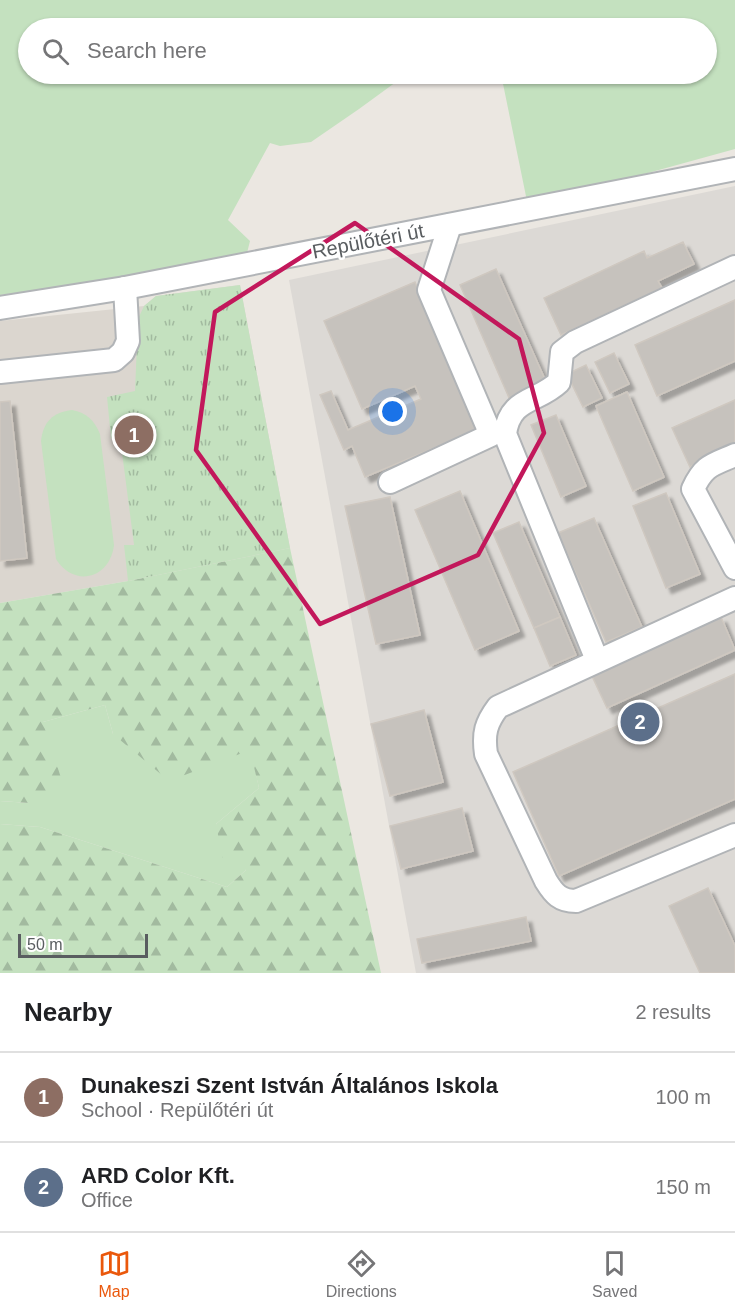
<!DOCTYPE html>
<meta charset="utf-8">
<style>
body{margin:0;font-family:Helvetica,sans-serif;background:#f2f2f2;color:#202124}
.scale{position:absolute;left:18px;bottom:15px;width:130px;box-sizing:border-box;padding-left:6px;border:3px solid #595d60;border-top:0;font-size:16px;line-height:21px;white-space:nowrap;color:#595d60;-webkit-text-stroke:4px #fff;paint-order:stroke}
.you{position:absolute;left:393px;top:412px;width:21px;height:21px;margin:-15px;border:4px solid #fff;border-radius:50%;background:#1a73e8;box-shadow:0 0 0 9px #1a73e833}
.badge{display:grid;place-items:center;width:39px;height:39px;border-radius:50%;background:#ea580c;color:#fff;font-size:20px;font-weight:700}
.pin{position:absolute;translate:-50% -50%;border:3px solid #fff;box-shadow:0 2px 6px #0006}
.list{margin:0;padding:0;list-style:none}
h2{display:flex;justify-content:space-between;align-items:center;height:78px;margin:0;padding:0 24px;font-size:26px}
h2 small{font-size:20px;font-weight:400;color:#757577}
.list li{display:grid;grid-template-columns:39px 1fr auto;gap:18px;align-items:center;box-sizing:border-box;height:90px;padding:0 24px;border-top:2px solid #e0e0e0}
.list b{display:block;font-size:22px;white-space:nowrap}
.list p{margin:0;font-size:20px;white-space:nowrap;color:#757577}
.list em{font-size:20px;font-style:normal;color:#757577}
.icon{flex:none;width:33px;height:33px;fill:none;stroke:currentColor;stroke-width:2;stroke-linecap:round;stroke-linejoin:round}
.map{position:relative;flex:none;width:735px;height:973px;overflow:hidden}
.search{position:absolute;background:#fff;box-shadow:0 2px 4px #0004;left:18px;right:18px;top:18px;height:66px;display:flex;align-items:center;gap:15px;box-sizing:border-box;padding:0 21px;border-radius:33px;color:#757577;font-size:22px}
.sheet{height:258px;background:#fff}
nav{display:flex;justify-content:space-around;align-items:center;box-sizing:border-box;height:84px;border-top:2px solid #e0e0e0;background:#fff;font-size:16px;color:#757577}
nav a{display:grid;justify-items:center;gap:3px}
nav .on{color:#ea580c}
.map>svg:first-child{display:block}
.industrial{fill:#dcd9d5}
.education{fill:#dbd6cf}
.grass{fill:#c4e1bf}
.forest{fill:url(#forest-firs)}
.park{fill:url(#park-tufts)}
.building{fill:#c6c2bd;stroke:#cfc8c0;stroke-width:1.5;filter:url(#shadow)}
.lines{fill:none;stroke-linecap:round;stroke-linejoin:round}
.minor-casing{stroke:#b1b4b7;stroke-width:26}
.minor{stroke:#fff;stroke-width:22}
.marked{fill:none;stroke:#c2185b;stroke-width:4.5;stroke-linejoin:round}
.labels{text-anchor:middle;stroke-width:5;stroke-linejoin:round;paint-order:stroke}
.street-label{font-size:20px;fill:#595d60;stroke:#fff}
</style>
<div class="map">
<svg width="735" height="973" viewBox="0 0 735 973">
<defs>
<pattern id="forest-firs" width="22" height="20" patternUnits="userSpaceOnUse" patternTransform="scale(1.5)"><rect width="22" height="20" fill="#c4e1bf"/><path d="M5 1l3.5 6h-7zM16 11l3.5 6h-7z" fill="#a2ba9f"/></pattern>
<pattern id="park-tufts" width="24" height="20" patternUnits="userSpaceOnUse" patternTransform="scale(1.5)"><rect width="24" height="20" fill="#c4e1bf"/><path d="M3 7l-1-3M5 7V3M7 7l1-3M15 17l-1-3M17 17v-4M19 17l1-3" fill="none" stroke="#a2ba9f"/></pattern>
<filter id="shadow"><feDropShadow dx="5.5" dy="5.5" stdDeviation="1.5" flood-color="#0004"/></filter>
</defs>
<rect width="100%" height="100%" fill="#ebe7e1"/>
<polygon class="industrial" points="735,186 735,973 416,973 289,280"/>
<polygon class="education" points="240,285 290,548 128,581 0,603 0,321 144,306 156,296"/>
<g class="grass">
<polygon points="0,0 735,0 735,149 528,206 501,74 706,74 706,28 28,28 28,74 407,74 359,109 311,142 280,146 270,143 228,220 250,241 245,261 0,295"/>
<path d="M 72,410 C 87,413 94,420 100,434 L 114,545 C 110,579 74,588 56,559 L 41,441 C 43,422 53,412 72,410 Z"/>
<polygon points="105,705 113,734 251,750 259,788 216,824 246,870 227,887 40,827 0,824 0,801 29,803 43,722"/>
</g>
<polygon class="forest" points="290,548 381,973 0,973 0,824 40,827 227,887 246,870 222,857 216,824 259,788 250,750 169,781 113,734 105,705 43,722 62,781 29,803 0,801 0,603 128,581"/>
<polygon class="park" points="240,285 290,548 128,581 124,545 134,545 120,437 111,438 107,397 135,391 138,319 144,306 156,296"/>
<g class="building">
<polygon points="683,242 694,264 658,281 662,288 561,335 544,298 644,251 647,258"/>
<polygon points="496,269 547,384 510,400 460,285"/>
<polygon points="415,282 477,430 365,477 352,446 344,450 320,395 331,391 348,430 421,399 415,386 362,409 324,321"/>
<polygon points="735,300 735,361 657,396 635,345"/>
<polygon points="614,353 629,384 610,393 595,362"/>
<polygon points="586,365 602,398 583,407 567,374"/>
<polygon points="627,392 664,477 633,491 596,406"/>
<polygon points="735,400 735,446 690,467 672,428"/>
<polygon points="10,401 27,558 0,561 0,402"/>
<polygon points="556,415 586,486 561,497 531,425"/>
<polygon points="460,491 519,631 475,650 415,510"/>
<polygon points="666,493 700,574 666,588 633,506"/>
<polygon points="390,497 420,635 376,644 345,506"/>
<polygon points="594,518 642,627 606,642 558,533"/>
<polygon points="519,522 560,617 534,628 493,533"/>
<polygon points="560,617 576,655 550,666 534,628"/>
<polygon points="721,617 735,650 607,708 592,676"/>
<polygon points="735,674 735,799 559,876 513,772"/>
<polygon points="424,710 443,782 390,796 371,724"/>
<polygon points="462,808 473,851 401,869 390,826"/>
<polygon points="708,888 735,946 735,973 700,973 669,906"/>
<polygon points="526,917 531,941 422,963 417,939"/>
</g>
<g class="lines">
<defs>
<g id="minor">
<polyline points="0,308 125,288 735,169"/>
<polyline points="0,372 114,360 123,352 128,341 125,288"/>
<path d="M 735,455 C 712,465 704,465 693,489 L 735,568"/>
<polyline points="390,482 491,435 429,290 450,225"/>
<path d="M 735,598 L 498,707 C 486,723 483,733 486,754 L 546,881 C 554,894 560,901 576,901 L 735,835"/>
<path d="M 597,660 L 505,434 C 510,397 537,403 559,382 L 562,352 L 575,342 L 735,267"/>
</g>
</defs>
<use href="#minor" class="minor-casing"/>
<use href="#minor" class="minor"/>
</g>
<path class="marked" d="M 355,223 L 519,339 L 544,433 L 478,555 L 320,624 L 196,450 L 215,312 Z"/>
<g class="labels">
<g class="street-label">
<text transform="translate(368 241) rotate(-11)" y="7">Repülőtéri út</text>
</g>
</g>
</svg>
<div class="scale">50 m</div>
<div class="you"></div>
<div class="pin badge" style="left:134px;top:435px;background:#8d6e63">1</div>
<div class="pin badge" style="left:640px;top:722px;background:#5c6f8a">2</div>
<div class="search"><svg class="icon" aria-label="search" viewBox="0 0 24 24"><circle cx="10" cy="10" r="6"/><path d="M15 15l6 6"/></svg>Search here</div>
</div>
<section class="sheet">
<h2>Nearby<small>2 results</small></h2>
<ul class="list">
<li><span class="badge" style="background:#8d6e63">1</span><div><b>Dunakeszi Szent István Általános Iskola</b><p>School · Repülőtéri út</p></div><em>100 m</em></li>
<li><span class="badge" style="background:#5c6f8a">2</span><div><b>ARD Color Kft.</b><p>Office</p></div><em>150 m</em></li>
</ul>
</section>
<nav>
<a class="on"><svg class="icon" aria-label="map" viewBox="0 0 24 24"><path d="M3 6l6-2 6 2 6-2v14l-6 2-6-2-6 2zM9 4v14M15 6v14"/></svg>Map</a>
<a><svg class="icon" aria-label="directions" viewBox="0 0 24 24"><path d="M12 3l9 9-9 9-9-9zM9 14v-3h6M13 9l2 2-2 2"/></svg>Directions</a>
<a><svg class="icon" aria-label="saved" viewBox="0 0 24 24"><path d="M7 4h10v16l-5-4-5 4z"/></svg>Saved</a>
</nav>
